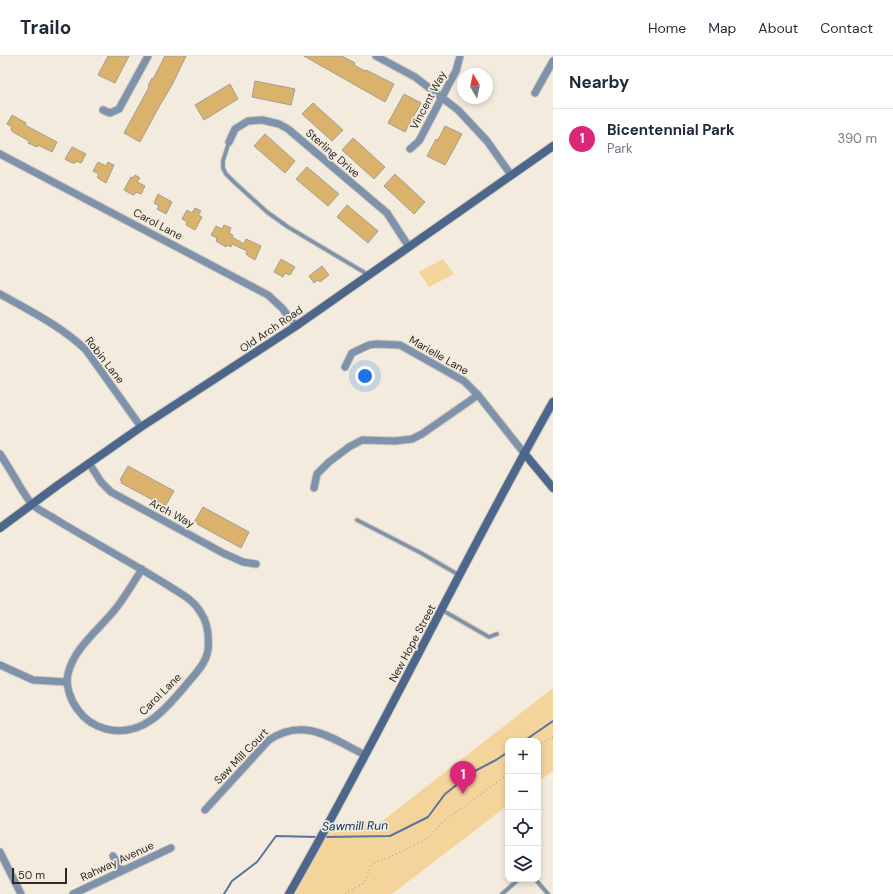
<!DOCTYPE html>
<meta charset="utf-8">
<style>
body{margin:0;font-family:"DM Sans",sans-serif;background:#f2f2f3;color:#1f2937}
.controls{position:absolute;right:12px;bottom:12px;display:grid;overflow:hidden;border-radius:8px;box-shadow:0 2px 6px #0003}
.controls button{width:36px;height:36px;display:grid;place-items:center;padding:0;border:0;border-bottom:1px solid #e0e1e3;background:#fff;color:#1f2937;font:20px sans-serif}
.compass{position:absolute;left:457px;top:12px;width:36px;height:36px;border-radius:50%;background:#fff;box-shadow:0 2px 6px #0003;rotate:351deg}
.scale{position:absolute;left:12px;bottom:10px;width:55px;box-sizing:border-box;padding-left:4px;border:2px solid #2d2a25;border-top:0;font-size:11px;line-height:14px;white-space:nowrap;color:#2d2a25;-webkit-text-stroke:3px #f3ebdd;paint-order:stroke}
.you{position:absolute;left:365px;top:320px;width:14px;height:14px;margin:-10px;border:3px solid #fff;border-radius:50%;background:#1a73e8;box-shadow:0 0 0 6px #1a73e833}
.badge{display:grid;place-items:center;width:26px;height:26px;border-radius:50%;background:#db2777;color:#fff;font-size:13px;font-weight:700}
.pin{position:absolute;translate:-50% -33px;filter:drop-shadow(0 1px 2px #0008)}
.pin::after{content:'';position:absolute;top:21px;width:14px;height:12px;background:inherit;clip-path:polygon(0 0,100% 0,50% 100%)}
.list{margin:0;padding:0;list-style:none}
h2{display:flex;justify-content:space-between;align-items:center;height:52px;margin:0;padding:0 16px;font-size:17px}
h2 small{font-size:13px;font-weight:400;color:#747a83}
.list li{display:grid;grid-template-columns:26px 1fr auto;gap:12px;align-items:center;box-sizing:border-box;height:60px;padding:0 16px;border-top:1px solid #e0e1e3}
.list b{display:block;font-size:15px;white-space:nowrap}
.list p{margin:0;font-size:13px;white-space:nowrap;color:#747a83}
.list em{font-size:13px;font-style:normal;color:#747a83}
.icon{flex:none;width:22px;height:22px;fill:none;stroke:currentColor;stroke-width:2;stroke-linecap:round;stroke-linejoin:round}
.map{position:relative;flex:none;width:553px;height:838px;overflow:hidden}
header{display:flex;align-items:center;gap:24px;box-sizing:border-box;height:56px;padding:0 20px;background:#fff;border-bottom:1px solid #e0e1e3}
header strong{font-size:19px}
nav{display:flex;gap:22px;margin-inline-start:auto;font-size:14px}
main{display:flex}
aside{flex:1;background:#fff}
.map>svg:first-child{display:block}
.green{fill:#f5d49c}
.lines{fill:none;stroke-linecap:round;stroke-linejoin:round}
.stream{stroke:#57749b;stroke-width:2}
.building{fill:#dbb26c;stroke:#a59d91}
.lane-casing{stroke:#cfc8bc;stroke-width:5.5}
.street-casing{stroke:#cfc8bc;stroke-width:9}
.secondary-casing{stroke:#cfc8bc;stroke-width:10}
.path{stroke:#b1aba0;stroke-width:1.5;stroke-dasharray:1 3;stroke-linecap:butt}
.lane{stroke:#7f92ac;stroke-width:3.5}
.street{stroke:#7f92ac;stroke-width:7}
.secondary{stroke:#4c668c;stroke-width:8}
.labels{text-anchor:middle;stroke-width:3.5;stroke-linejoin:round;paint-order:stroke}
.street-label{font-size:11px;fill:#2d2a25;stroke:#f3ebdd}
.water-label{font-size:12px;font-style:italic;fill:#083066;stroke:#f3ebdd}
</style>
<header>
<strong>Trailo</strong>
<nav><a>Home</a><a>Map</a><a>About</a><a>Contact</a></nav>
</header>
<main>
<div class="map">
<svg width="553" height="838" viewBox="0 0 553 838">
<rect width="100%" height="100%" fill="#f3ebdd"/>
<g class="green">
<polygon points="443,203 454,218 429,231 419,216"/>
<polygon points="553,632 553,715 538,726 538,685 508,685 508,749 392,838 289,838 329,767 381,766"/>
</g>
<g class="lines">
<g class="stream">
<polyline points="524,685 553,665"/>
<polyline points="325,781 390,780 428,761 445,738 473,716 496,704 508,696"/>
<polyline points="224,838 232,825 257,806 276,780 318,781"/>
</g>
</g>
<g class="building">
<polygon points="108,0 129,0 115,27 98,19"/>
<polygon points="165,0 186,0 172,29 160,49 140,86 124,77 149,31 148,30 152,22 153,23"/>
<polygon points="304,0 342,0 355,7 354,9 365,15 366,14 394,28 385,46"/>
<polygon points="255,25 295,33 291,49 252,41"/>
<polygon points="230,28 238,43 204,64 195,49"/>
<polygon points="404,38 421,47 405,76 388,67"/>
<polygon points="313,47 343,74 332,85 302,58"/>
<polygon points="12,59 26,67 25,69 57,86 52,96 38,89 37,91 28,87 29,85 13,76 11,74 12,71 7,68"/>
<polygon points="445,70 462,78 445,109 427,100 436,83 438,84"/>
<polygon points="265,78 295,105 285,117 254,90"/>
<polygon points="353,82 385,111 374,123 342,94"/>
<polygon points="72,91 86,98 81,107 76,105 75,107 72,107 65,103"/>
<polygon points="98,106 106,110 108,106 114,109 106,127 99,123 97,121 99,118 93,115"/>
<polygon points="307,111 339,138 328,150 296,123"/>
<polygon points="395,118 425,146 414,158 384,130"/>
<polygon points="135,119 140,122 137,126 145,130 141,138 136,136 134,139 131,138 124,134 131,121 133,122"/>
<polygon points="158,138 172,146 166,158 157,153 159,150 154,147"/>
<polygon points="347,149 378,175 368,187 337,161"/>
<polygon points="195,152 201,155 198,159 202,161 195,174 186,169 187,166 182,163 187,154 192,157"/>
<polygon points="224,169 231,172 229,177 233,179 232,181 244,188 246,183 261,190 255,204 248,200 248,199 246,198 247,195 232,188 231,191 227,189 226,191 216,185 217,182 211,179 216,170 222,173"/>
<polygon points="281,203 295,211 290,219 285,217 283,221 274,216"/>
<polygon points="322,210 329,219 320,226 318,224 314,227 309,220"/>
<polygon points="128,410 174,435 166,449 163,448 162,449 121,427 122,425 120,424"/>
<polygon points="203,451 249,476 241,492 197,468 198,467 195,465"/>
</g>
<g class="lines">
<defs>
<g id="lane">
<polyline points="229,86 223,105 223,112 226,118 234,126 267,156 288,171 367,218"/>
<polyline points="357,464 421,497 459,519"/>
<polyline points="442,554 489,581 497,578"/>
<polyline points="535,823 548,838"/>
<polyline points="502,838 519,823"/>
</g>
<g id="street">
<polyline points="376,0 415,21 458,54 487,85 511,119"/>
<polyline points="535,37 553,5"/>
<polyline points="103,54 110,57 119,53 148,0"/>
<polyline points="229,86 235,73 248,65 262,64 279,68 288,73 387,157 409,191"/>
<polyline points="410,93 419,85 451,24 456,15 460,0"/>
<polyline points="0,98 268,239 282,252 296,270"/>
<path d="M 0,238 C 30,255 61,270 86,294 L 141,371"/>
<polyline points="345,311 352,297 369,289 377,288 400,289 464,325 478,339 524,397"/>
<path d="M 0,398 C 8,410 15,422 22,434 C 25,438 28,444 31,447 C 37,454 48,458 55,463 C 93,486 132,507 169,530 C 181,538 194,544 201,557 C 208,567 209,582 208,594 C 206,608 194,619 186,629 C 165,654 142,682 106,673 C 95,670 85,664 78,654 C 71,645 65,630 68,618 C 74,591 101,572 117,551 C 126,539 134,526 142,513"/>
<polyline points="89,407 101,426 111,436 223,497 243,506 256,508"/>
<polyline points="314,432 317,418 329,406 349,391 362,384 395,385 412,383 422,378 478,339"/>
<polyline points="0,609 33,624 67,626"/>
<path d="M 205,754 L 269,684 C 304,660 333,683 365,699"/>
<polyline points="0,796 21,838"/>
<polyline points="113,800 121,814"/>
<polyline points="73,838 171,792"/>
</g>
<g id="secondary">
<polyline points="524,397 553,432"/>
<polyline points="0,472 58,429 141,371 296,270 553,90"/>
<path d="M 289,838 C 382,676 461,508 553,346"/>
</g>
</defs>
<use href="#lane" class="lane-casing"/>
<use href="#street" class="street-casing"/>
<use href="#secondary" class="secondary-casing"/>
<g class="path">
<polyline points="538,689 553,681"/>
<polyline points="345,838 364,827 371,810 378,805 390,801 427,783 444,765 508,718"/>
</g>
<use href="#lane" class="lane"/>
<use href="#street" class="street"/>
<use href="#secondary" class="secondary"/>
</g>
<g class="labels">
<g class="street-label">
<text transform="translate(428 44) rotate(-62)" y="4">Vincent Way</text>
<text transform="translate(333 97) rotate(41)" y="4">Sterling Drive</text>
<text transform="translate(158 168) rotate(28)" y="4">Carol Lane</text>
<text transform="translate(271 273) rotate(-34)" y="4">Old Arch Road</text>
<text transform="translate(439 299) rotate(30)" y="4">Marielle Lane</text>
<text transform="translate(105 304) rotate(52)" y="4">Robin Lane</text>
<text transform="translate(172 457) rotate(28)" y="4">Arch Way</text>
<text transform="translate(412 587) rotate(-62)" y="4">New Hope Street</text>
<text transform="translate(160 638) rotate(-45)" y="4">Carol Lane</text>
<text transform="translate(241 700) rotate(-46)" y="4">Saw Mill Court</text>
<text transform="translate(117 805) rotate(-25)" y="4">Rahway Avenue</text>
</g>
<g class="water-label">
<text transform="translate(355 770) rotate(-1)" y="4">Sawmill Run</text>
</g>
</g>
</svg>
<div class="controls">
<button>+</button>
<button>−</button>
<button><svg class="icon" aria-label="locate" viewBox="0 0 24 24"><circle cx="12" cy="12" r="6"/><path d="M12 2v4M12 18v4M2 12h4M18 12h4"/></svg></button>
<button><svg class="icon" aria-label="layers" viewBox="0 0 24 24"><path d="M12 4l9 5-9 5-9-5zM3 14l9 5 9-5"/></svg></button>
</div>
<svg class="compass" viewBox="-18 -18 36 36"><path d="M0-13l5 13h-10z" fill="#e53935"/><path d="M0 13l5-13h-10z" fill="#747a83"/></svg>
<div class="scale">50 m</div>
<div class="you"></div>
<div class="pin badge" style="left:463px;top:738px">1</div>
</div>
<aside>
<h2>Nearby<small></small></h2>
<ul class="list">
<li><span class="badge">1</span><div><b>Bicentennial Park</b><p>Park</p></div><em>390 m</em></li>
</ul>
</aside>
</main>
